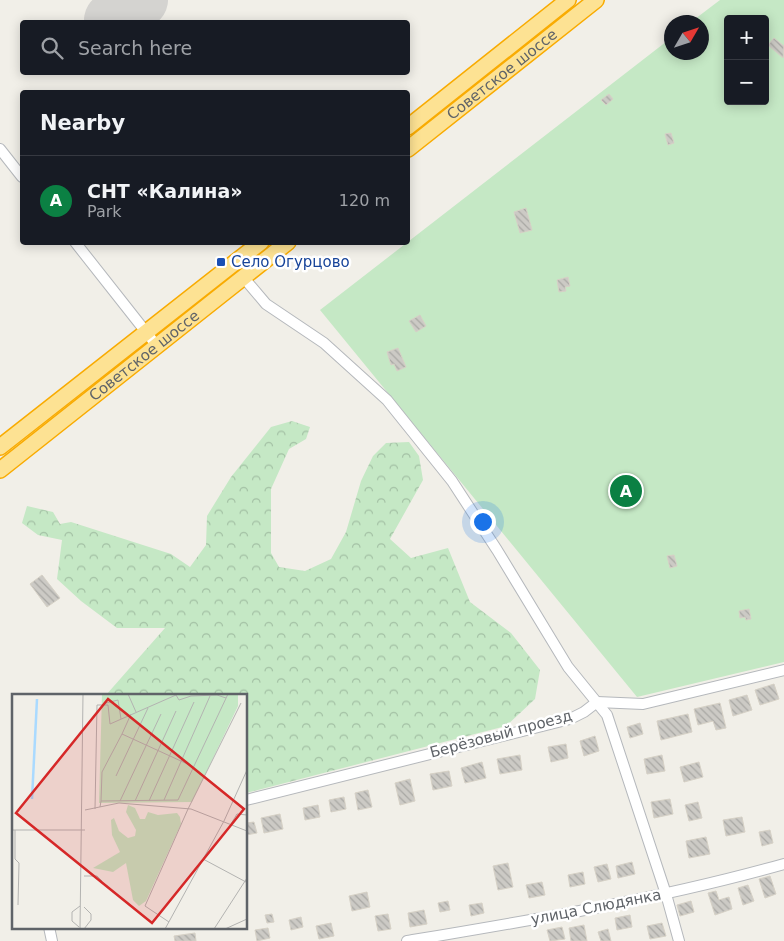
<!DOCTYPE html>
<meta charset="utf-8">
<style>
body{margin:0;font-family:"DejaVu Sans",sans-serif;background:#242831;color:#f1f3f6}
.controls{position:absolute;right:15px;top:15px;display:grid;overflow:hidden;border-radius:5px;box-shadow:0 2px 12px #0003}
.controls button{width:45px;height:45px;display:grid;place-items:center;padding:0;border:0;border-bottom:1px solid #363941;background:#171b24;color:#f1f3f6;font:25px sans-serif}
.compass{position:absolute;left:664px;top:15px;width:45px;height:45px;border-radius:50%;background:#171b24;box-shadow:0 2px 12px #0003;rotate:51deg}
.you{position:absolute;left:482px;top:521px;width:18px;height:18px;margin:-12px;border:4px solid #fff;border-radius:50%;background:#1a73e8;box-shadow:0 0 0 8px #1a73e833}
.badge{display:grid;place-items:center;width:32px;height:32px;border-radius:50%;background:#0b8043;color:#fff;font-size:16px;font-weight:700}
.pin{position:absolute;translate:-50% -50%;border:2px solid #fff;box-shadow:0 1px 5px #0006}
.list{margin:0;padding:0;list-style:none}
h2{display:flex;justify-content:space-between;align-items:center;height:65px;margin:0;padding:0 20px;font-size:21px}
h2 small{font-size:16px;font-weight:400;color:#9ea1a6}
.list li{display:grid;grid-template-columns:32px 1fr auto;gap:15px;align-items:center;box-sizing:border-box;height:90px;padding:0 20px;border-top:1px solid #363941}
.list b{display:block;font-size:19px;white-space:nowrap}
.list p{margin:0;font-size:16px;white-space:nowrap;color:#9ea1a6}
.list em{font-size:16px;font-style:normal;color:#9ea1a6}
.icon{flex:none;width:28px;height:28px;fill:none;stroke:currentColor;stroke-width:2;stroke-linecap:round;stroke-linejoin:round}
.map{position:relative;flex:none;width:784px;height:941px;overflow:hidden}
.search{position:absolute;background:#171b24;box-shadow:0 2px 12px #0003;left:20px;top:20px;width:390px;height:55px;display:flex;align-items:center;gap:12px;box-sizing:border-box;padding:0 18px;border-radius:5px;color:#9ea1a6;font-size:19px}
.panel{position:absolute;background:#171b24;box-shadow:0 2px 12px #0003;left:20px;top:90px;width:390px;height:155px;border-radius:5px}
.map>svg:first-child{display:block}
.forest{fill:url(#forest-crowns)}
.garden{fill:#c5e8c5;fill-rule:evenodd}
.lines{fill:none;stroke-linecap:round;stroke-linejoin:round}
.runway{stroke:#d4d3d0;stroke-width:56}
.building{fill:url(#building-back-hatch);stroke:#d6d1c6}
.minor-casing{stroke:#b5b8bc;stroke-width:12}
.highway-casing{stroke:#f9ab00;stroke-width:18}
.minor{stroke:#fff;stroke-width:10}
.highway{stroke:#fde293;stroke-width:15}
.transit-dot{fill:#1a4fb4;stroke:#fff;stroke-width:2}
.labels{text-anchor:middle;stroke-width:5;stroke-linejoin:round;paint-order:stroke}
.street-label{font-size:15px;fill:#5f6368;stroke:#fff}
.transit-label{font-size:15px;fill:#164399;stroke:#fff;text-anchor:start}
.inset-river{fill:none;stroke:#aadaff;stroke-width:2.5}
.inset-road{fill:none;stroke:#b3b3b1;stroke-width:1}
.view{fill:#d62828;fill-opacity:0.15;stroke:#d62828;stroke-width:2.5}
.inset-edge{fill:none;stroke:#5f6368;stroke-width:2.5}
</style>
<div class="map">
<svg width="784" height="941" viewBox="0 0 784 941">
<defs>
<pattern id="forest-crowns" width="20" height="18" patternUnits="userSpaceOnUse" patternTransform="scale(1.25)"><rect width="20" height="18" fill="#c5e8c5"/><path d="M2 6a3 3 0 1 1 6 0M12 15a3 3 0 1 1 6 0" fill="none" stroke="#a3c0a4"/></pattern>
<pattern id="building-back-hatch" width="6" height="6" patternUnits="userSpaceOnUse" patternTransform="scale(1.25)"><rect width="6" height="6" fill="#cccac5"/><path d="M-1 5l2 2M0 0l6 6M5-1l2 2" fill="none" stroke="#a9a8a4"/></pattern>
</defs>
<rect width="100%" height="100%" fill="#f1efe8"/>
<polygon class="forest" points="292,421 310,427 306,439 289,449 271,489 271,553 279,567 305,571 331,559 346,532 361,481 373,456 386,443 409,442 419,456 423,480 390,539 411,558 448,548 470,602 511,633 540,670 535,699 506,726 246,793 246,695 106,695 165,628 117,628 81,601 57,579 62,540 38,535 22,523 27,506 53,512 60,524 71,522 171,554 190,567 206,545 207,516 231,477 271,427"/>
<path class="garden" d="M 720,0 L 784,0 L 784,662 L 637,697 L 320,310 L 671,38 L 672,52 L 702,52 L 702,22 L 691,22 ZM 728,19 L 765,19 L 765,101 L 728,101 Z"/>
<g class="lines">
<polyline class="runway" points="112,20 140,0"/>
</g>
<g class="building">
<polygon points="774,38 784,46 783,58 768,45"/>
<polygon points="609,94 613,99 606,105 601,100"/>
<polygon points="671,133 674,143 668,145 665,134"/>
<polygon points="526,208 532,230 520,233 514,212"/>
<polygon points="568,277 570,286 565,287 566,291 559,292 557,280"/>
<polygon points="420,315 426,326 416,332 409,321"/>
<polygon points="398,348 406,367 397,371 394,364 391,365 387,352"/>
<polygon points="674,555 677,566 670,568 667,556"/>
<polygon points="42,575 60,598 47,607 30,584"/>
<polygon points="749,609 751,619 746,620 745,617 740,618 739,611"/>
<polygon points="774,684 779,699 760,705 755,690"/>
<polygon points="747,695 752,710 733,716 729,700"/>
<polygon points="720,703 726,728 716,730 713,721 698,725 694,709"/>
<polygon points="688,714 692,732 661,740 657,721"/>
<polygon points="640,723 643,734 630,738 627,727"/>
<polygon points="595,736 599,751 584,756 580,741"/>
<polygon points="566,744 568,758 551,762 548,747"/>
<polygon points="520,755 522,770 500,774 497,759"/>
<polygon points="662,755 665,771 647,774 644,759"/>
<polygon points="482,762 486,778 465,783 461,768"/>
<polygon points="699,762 703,777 684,782 680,767"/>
<polygon points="449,771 452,786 433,790 430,774"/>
<polygon points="410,779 415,801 400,805 395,783"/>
<polygon points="368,790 372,807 358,810 355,793"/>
<polygon points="344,797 346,809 331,812 329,800"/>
<polygon points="670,799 673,814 654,818 651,802"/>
<polygon points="698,802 702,818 689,821 685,805"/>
<polygon points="318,805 320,817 305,820 303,808"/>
<polygon points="280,814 283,829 264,833 261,818"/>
<polygon points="742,817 745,832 726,836 723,820"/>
<polygon points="254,822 257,833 246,835 246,823"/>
<polygon points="770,830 773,843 762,846 759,832"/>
<polygon points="706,837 710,854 689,858 686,841"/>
<polygon points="632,862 635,874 618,878 616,866"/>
<polygon points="508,863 513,887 498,890 493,866"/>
<polygon points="607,864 611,879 598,882 594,867"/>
<polygon points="583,872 585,884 570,887 568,875"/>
<polygon points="770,876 776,894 765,898 759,879"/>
<polygon points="542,882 545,895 529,898 526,885"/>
<polygon points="748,885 754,901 743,905 738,888"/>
<polygon points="716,891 719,900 729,897 732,909 715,915 708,893"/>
<polygon points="367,892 370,907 352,911 349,896"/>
<polygon points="448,901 450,910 440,912 438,903"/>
<polygon points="691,901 694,912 680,916 677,905"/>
<polygon points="482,903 484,913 471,916 469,905"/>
<polygon points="424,910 427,924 410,927 408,913"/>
<polygon points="272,914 274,922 267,923 265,915"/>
<polygon points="388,914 391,929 378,931 375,916"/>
<polygon points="630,915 632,927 617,930 615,918"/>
<polygon points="301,917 303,927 291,930 289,920"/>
<polygon points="331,923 334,936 319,939 316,926"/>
<polygon points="662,923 666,936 650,939 647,926"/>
<polygon points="584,925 587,941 571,941 569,928"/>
<polygon points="562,927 565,939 550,941 547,930"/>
<polygon points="268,928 270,938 257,941 255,930"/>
<polygon points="608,929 611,941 601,941 598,932"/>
<polygon points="195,933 196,941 175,941 174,936"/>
</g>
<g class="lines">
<defs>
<g id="minor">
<polyline points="0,149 22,177"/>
<polyline points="75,242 157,346"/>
<polyline points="244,278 266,304 324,343 387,400 452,481 497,550 568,667 607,715 666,894 679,941"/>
<polyline points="246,800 570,719 584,712 597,702 643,704 784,670"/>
<polyline points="49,927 52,941"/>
<path d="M 407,941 C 533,920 660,899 784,864"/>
</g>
<g id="highway">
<polyline points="408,127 568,0"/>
<path id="s1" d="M 408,149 L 596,0"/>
<polyline points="0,447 261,242"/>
<path id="s2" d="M 0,470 L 288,242"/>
</g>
</defs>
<use href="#minor" class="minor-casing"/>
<use href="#highway" class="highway-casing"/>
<use href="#minor" class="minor"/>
<use href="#highway" class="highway"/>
</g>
<rect class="transit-dot" x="216" y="257" width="10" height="10" rx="2.5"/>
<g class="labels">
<g class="street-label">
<text dy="5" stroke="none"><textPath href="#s1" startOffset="120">Советское шоссе</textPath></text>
<text dy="5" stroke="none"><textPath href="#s2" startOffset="184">Советское шоссе</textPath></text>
<text transform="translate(501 734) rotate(-15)" y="5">Берёзовый проезд</text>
<text transform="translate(596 907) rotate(-11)" y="5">улица Слюдянка</text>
</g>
<g class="transit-label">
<text x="231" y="267">Село Огурцово</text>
</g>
</g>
<g transform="translate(12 694)">
<rect width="235" height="235" fill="#f1efe8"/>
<path d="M 116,111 L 123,114 L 128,125 L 133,125 L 136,118 L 146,121 L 165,119 L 168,123 L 169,130 L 134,207 L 127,212 L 121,206 L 114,169 L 101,178 L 81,174 L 108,158 L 100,141 L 99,126 L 102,124 L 107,137 L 116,144 L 123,142 L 124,136 L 114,118 Z" fill="#c5e8c5"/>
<path d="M 90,0 L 226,0 L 226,12 L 180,108 L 87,109 Z" fill="#c5e8c5"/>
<path class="inset-river" d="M 20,105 L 25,5"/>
<path class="inset-road" d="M 116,0 L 124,18M 94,9 L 106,6 L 109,25M 110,40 L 119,20M 104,82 L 136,14M 152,106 L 198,2M 89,107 L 90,78 L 110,40 L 182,73M 108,107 L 149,20M 123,107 L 164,17M 137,107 L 182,8M 88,113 L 89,107 L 166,106 L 216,0M 83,115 L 85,11 L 96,11 L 98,30 L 164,1 L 167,6 L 179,2 L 205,1 L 214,4M 73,116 L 107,109 L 179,115 L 235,137M 219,130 L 225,120 L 235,121M 0,136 L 73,136M 3,136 L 3,165 L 7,169 L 6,211M 191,165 L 234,188M 72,182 L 85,182 L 90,187M 157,228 L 133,212 L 176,115 L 229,9M 67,233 L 60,227 L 60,218 L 68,212M 68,235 L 71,0M 72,235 L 79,226 L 79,220 L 72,213M 153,235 L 212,127 L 235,76M 202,235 L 235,184M 213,235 L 235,225"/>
<path class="view" d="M 96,5 L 232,115 L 140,229 L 4,119 Z"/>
<rect width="235" height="235" class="inset-edge"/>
</g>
</svg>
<div class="controls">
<button>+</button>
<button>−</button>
</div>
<svg class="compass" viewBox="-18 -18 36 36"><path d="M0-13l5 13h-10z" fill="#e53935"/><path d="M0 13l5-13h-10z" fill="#9ea1a6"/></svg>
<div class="you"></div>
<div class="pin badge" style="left:626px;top:491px">A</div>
<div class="search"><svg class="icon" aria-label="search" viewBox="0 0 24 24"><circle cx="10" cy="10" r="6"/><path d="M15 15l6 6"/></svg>Search here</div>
<section class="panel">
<h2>Nearby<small></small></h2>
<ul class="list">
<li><span class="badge">A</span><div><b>СНТ «Калина»</b><p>Park</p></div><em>120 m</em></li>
</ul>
</section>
</div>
